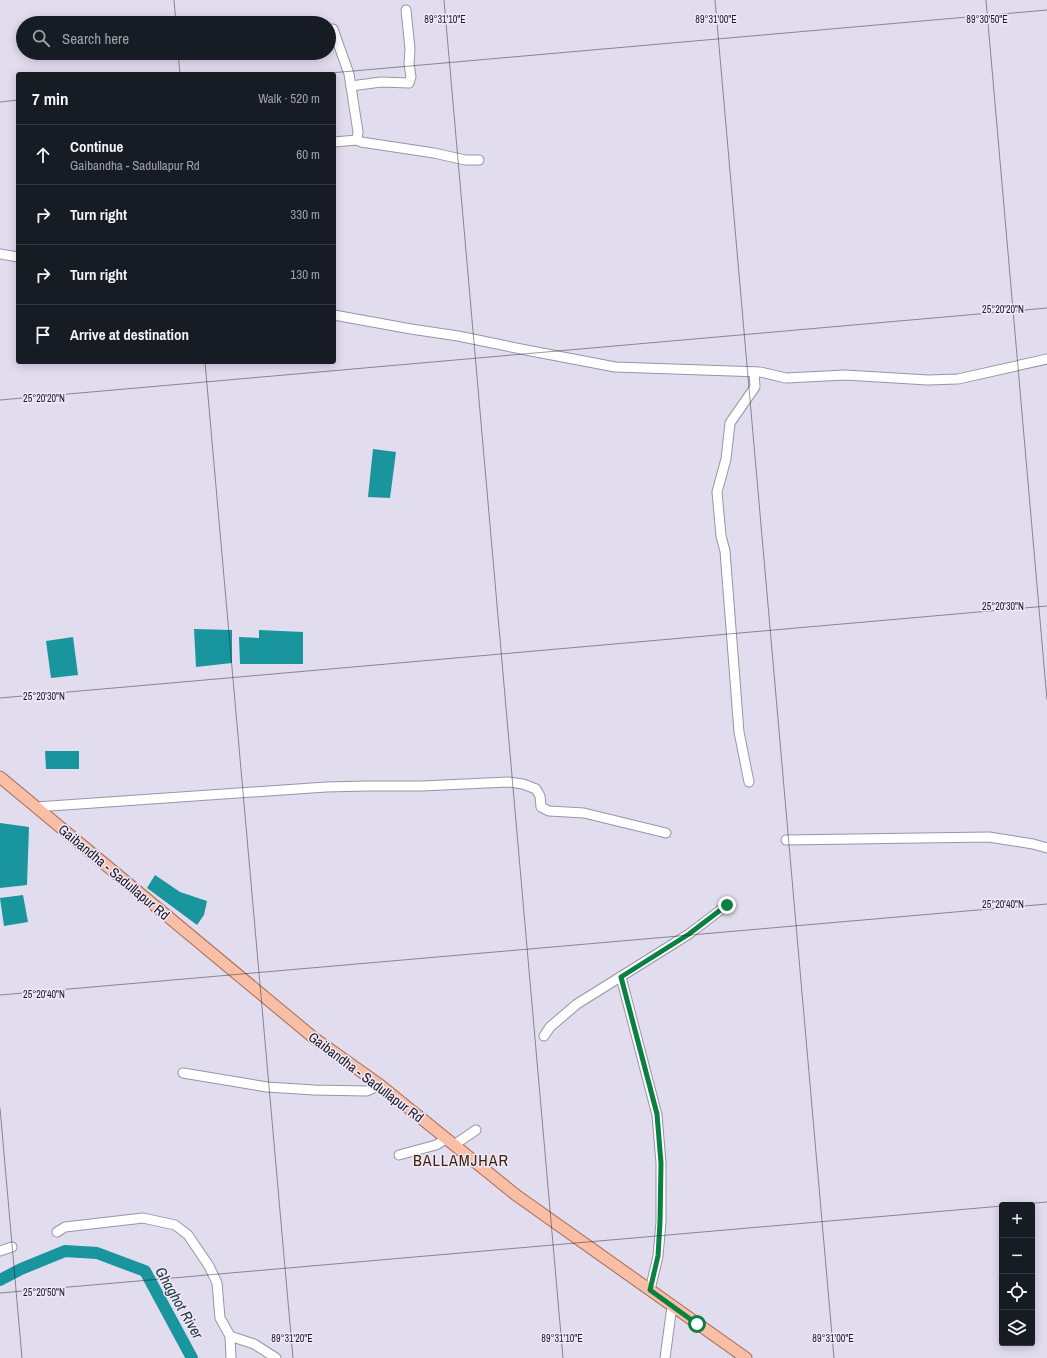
<!DOCTYPE html>
<meta charset="utf-8">
<style>
body{margin:0;font-family:"Archivo Narrow",sans-serif;background:#20242c;color:#f1f3f6}
.controls{position:absolute;right:12px;bottom:12px;display:grid;overflow:hidden;border-radius:4px;box-shadow:0 2px 10px #0003}
.controls button{width:36px;height:36px;display:grid;place-items:center;padding:0;border:0;border-bottom:1px solid #363941;background:#171b24;color:#f1f3f6;font:20px sans-serif}
.stop{position:absolute;width:12px;height:12px;margin:-9px;border:3px solid #0b8043;border-radius:50%;background:#fff}
.stop.end{background:#0b8043;border-color:#fff;box-shadow:0 1px 4px #0008}
.list{margin:0;padding:0;list-style:none}
h2{display:flex;justify-content:space-between;align-items:center;height:52px;margin:0;padding:0 16px;font-size:17px}
h2 small{font-size:13px;font-weight:400;color:#9ea1a6}
.list li{display:grid;grid-template-columns:26px 1fr auto;gap:12px;align-items:center;box-sizing:border-box;height:60px;padding:0 16px;border-top:1px solid #363941}
.list b{display:block;font-size:15px;white-space:nowrap}
.list p{margin:0;font-size:13px;white-space:nowrap;color:#9ea1a6}
.list em{font-size:13px;font-style:normal;color:#9ea1a6}
.icon{flex:none;width:22px;height:22px;fill:none;stroke:currentColor;stroke-width:2;stroke-linecap:round;stroke-linejoin:round}
.map{position:relative;flex:none;width:1047px;height:1358px;overflow:hidden}
.search{position:absolute;background:#171b24;box-shadow:0 2px 10px #0003;left:16px;top:16px;width:320px;height:44px;display:flex;align-items:center;gap:10px;box-sizing:border-box;padding:0 14px;border-radius:22px;color:#9ea1a6;font-size:15px}
.panel{position:absolute;background:#171b24;box-shadow:0 2px 10px #0003;left:16px;top:72px;width:320px;height:292px;border-radius:4px}
.map>svg:first-child{display:block}
.water{fill:#19959d}
.lines{fill:none;stroke-linecap:round;stroke-linejoin:round}
.river{stroke:#19959d;stroke-width:12}
.minor-casing{stroke:#9994a5;stroke-width:11}
.major-casing{stroke:#a86a50;stroke-width:13}
.minor{stroke:#fff;stroke-width:9}
.major{stroke:#f8bfa6;stroke-width:11}
.route{stroke:#0b8043;stroke-width:5}
.ticks{fill:none;stroke:#1c1a21;stroke-width:1;stroke-opacity:0.45}
.labels{text-anchor:middle;stroke-width:3;stroke-linejoin:round;paint-order:stroke}
.street-label{font-size:14px;fill:#1c1a21;stroke:#efe9fc}
.water-label{font-size:15px;font-style:italic;fill:#1d3638;stroke:#efe9fc}
.quarter-label{font-size:16px;letter-spacing:1px;fill:#402406;stroke:#efe9fc}
.ticks-label{font-size:10px;text-anchor:middle;fill:#1c1a21;stroke:#efe9fc;stroke-width:3;stroke-linejoin:round;paint-order:stroke}
</style>
<div class="map">
<svg width="1047" height="1358" viewBox="0 0 1047 1358">
<rect width="100%" height="100%" fill="#e2dcef"/>
<g class="water">
<polygon points="373,449 396,452 390,498 368,497"/>
<polygon points="194,629 232,630 232,663 196,667"/>
<polygon points="259,630 303,632 303,664 240,664 239,637 259,638"/>
<polygon points="73,637 78,675 51,678 46,641"/>
<polygon points="45,751 79,751 79,769 46,769"/>
<polygon points="0,823 29,827 27,885 0,888"/>
<polygon points="155,875 180,892 207,901 204,915 197,925 147,888"/>
<polygon points="23,895 28,922 4,926 0,898"/>
</g>
<g class="lines">
<polyline class="river" points="0,1280 21,1269 65,1251 97,1253 145,1271 192,1358"/>
<defs>
<g id="minor">
<polyline points="333,29 349,74 358,132 357,140"/>
<polyline points="351,86 381,82 409,83 411,77 409,64 410,49 406,10"/>
<polyline points="334,142 357,140 361,142 434,153 465,160 479,160"/>
<polyline points="0,254 18,257"/>
<polyline points="334,315 411,329 458,336 526,350 615,367 760,372 786,378 845,375 928,380 958,379 1047,359"/>
<polyline points="749,782 739,732 725,551 721,536 717,492 726,459 730,423 755,387 754,372"/>
<polyline points="36,807 326,787 368,786 422,786 508,782 523,784 536,789 540,796 541,807 549,811 584,813 666,833"/>
<polyline points="786,840 989,837 1033,844 1047,848"/>
<polyline points="621,977 657,1115 661,1163 661,1222 658,1256 650,1290"/>
<polyline points="544,1036 550,1027 577,1004 689,934 727,905"/>
<polyline points="183,1073 267,1087 314,1090 367,1091 380,1085"/>
<polyline points="454,1145 476,1130"/>
<polyline points="399,1155 436,1145 446,1139"/>
<polyline points="57,1232 65,1227 143,1218 175,1225 188,1235 209,1266 217,1283 220,1318 230,1336 231,1358"/>
<polyline points="0,1251 12,1247"/>
<polyline points="230,1336 254,1344 276,1358"/>
<polyline points="665,1358 672,1306"/>
</g>
<polyline id="major" points="0,777 314,1038 380,1085 516,1195 746,1358"/>
</defs>
<use href="#minor" class="minor-casing"/>
<use href="#major" class="major-casing"/>
<use href="#minor" class="minor"/>
<use href="#major" class="major"/>
</g>
<g class="lines">
<polyline class="route" points="697,1324 650,1290 658,1256 660,1222 661,1163 657,1114 621,977 689,934 727,905"/>
</g>
<path class="ticks" d="M 174,0 L 176,23M 444,0 L 563,1358M 715,0 L 834,1358M 986,0 L 1047,700M 178,53 L 180,74M 319,74 L 1047,10M 0,102 L 18,100M 205,362 L 293,1358M 0,400 L 1047,308M 0,698 L 1047,606M 0,995 L 1047,904M 0,1108 L 22,1358M 1009,1205 L 1047,1202M 0,1293 L 1002,1206"/>
<g class="labels">
<g class="street-label">
<text transform="translate(114 872) rotate(40)" y="5">Gaibandha - Sadullapur Rd</text>
<text transform="translate(366 1077) rotate(37)" y="5">Gaibandha - Sadullapur Rd</text>
</g>
<g class="water-label">
<text transform="translate(179 1303) rotate(60)" y="5">Ghaghot River</text>
</g>
<g class="quarter-label">
<text x="461" y="1166">BALLAMJHAR</text>
</g>
</g>
<g class="ticks-label">
<text x="445" y="23">89°31'10"E</text>
<text x="716" y="23">89°31'00"E</text>
<text x="987" y="23">89°30'50"E</text>
<text x="1003" y="313">25°20'20"N</text>
<text x="44" y="402">25°20'20"N</text>
<text x="1003" y="610">25°20'30"N</text>
<text x="44" y="700">25°20'30"N</text>
<text x="1003" y="908">25°20'40"N</text>
<text x="44" y="998">25°20'40"N</text>
<text x="44" y="1296">25°20'50"N</text>
<text x="292" y="1342">89°31'20"E</text>
<text x="562" y="1342">89°31'10"E</text>
<text x="833" y="1342">89°31'00"E</text>
</g>
</svg>
<div class="controls">
<button>+</button>
<button>−</button>
<button><svg class="icon" aria-label="locate" viewBox="0 0 24 24"><circle cx="12" cy="12" r="6"/><path d="M12 2v4M12 18v4M2 12h4M18 12h4"/></svg></button>
<button><svg class="icon" aria-label="layers" viewBox="0 0 24 24"><path d="M12 4l9 5-9 5-9-5zM3 14l9 5 9-5"/></svg></button>
</div>
<div class="stop" style="left:697px;top:1324px"></div>
<div class="stop end" style="left:727px;top:905px"></div>
<div class="search"><svg class="icon" aria-label="search" viewBox="0 0 24 24"><circle cx="10" cy="10" r="6"/><path d="M15 15l6 6"/></svg>Search here</div>
<section class="panel">
<h2>7 min<small>Walk · 520 m</small></h2>
<ul class="list">
<li><svg class="icon" aria-label="ahead" viewBox="0 0 24 24"><path d="M12 20V5M6 11l6-6 6 6"/></svg><div><b>Continue</b><p>Gaibandha - Sadullapur Rd</p></div><em>60 m</em></li>
<li><svg class="icon" aria-label="right" viewBox="0 0 24 24"><path d="M7 20v-9h11M14 6l5 5-5 5"/></svg><div><b>Turn right</b></div><em>330 m</em></li>
<li><svg class="icon" aria-label="right" viewBox="0 0 24 24"><path d="M7 20v-9h11M14 6l5 5-5 5"/></svg><div><b>Turn right</b></div><em>130 m</em></li>
<li><svg class="icon" aria-label="arrive" viewBox="0 0 24 24"><path d="M6 21V4h12l-3 4 3 4H6"/></svg><div><b>Arrive at destination</b></div></li>
</ul>
</section>
</div>
